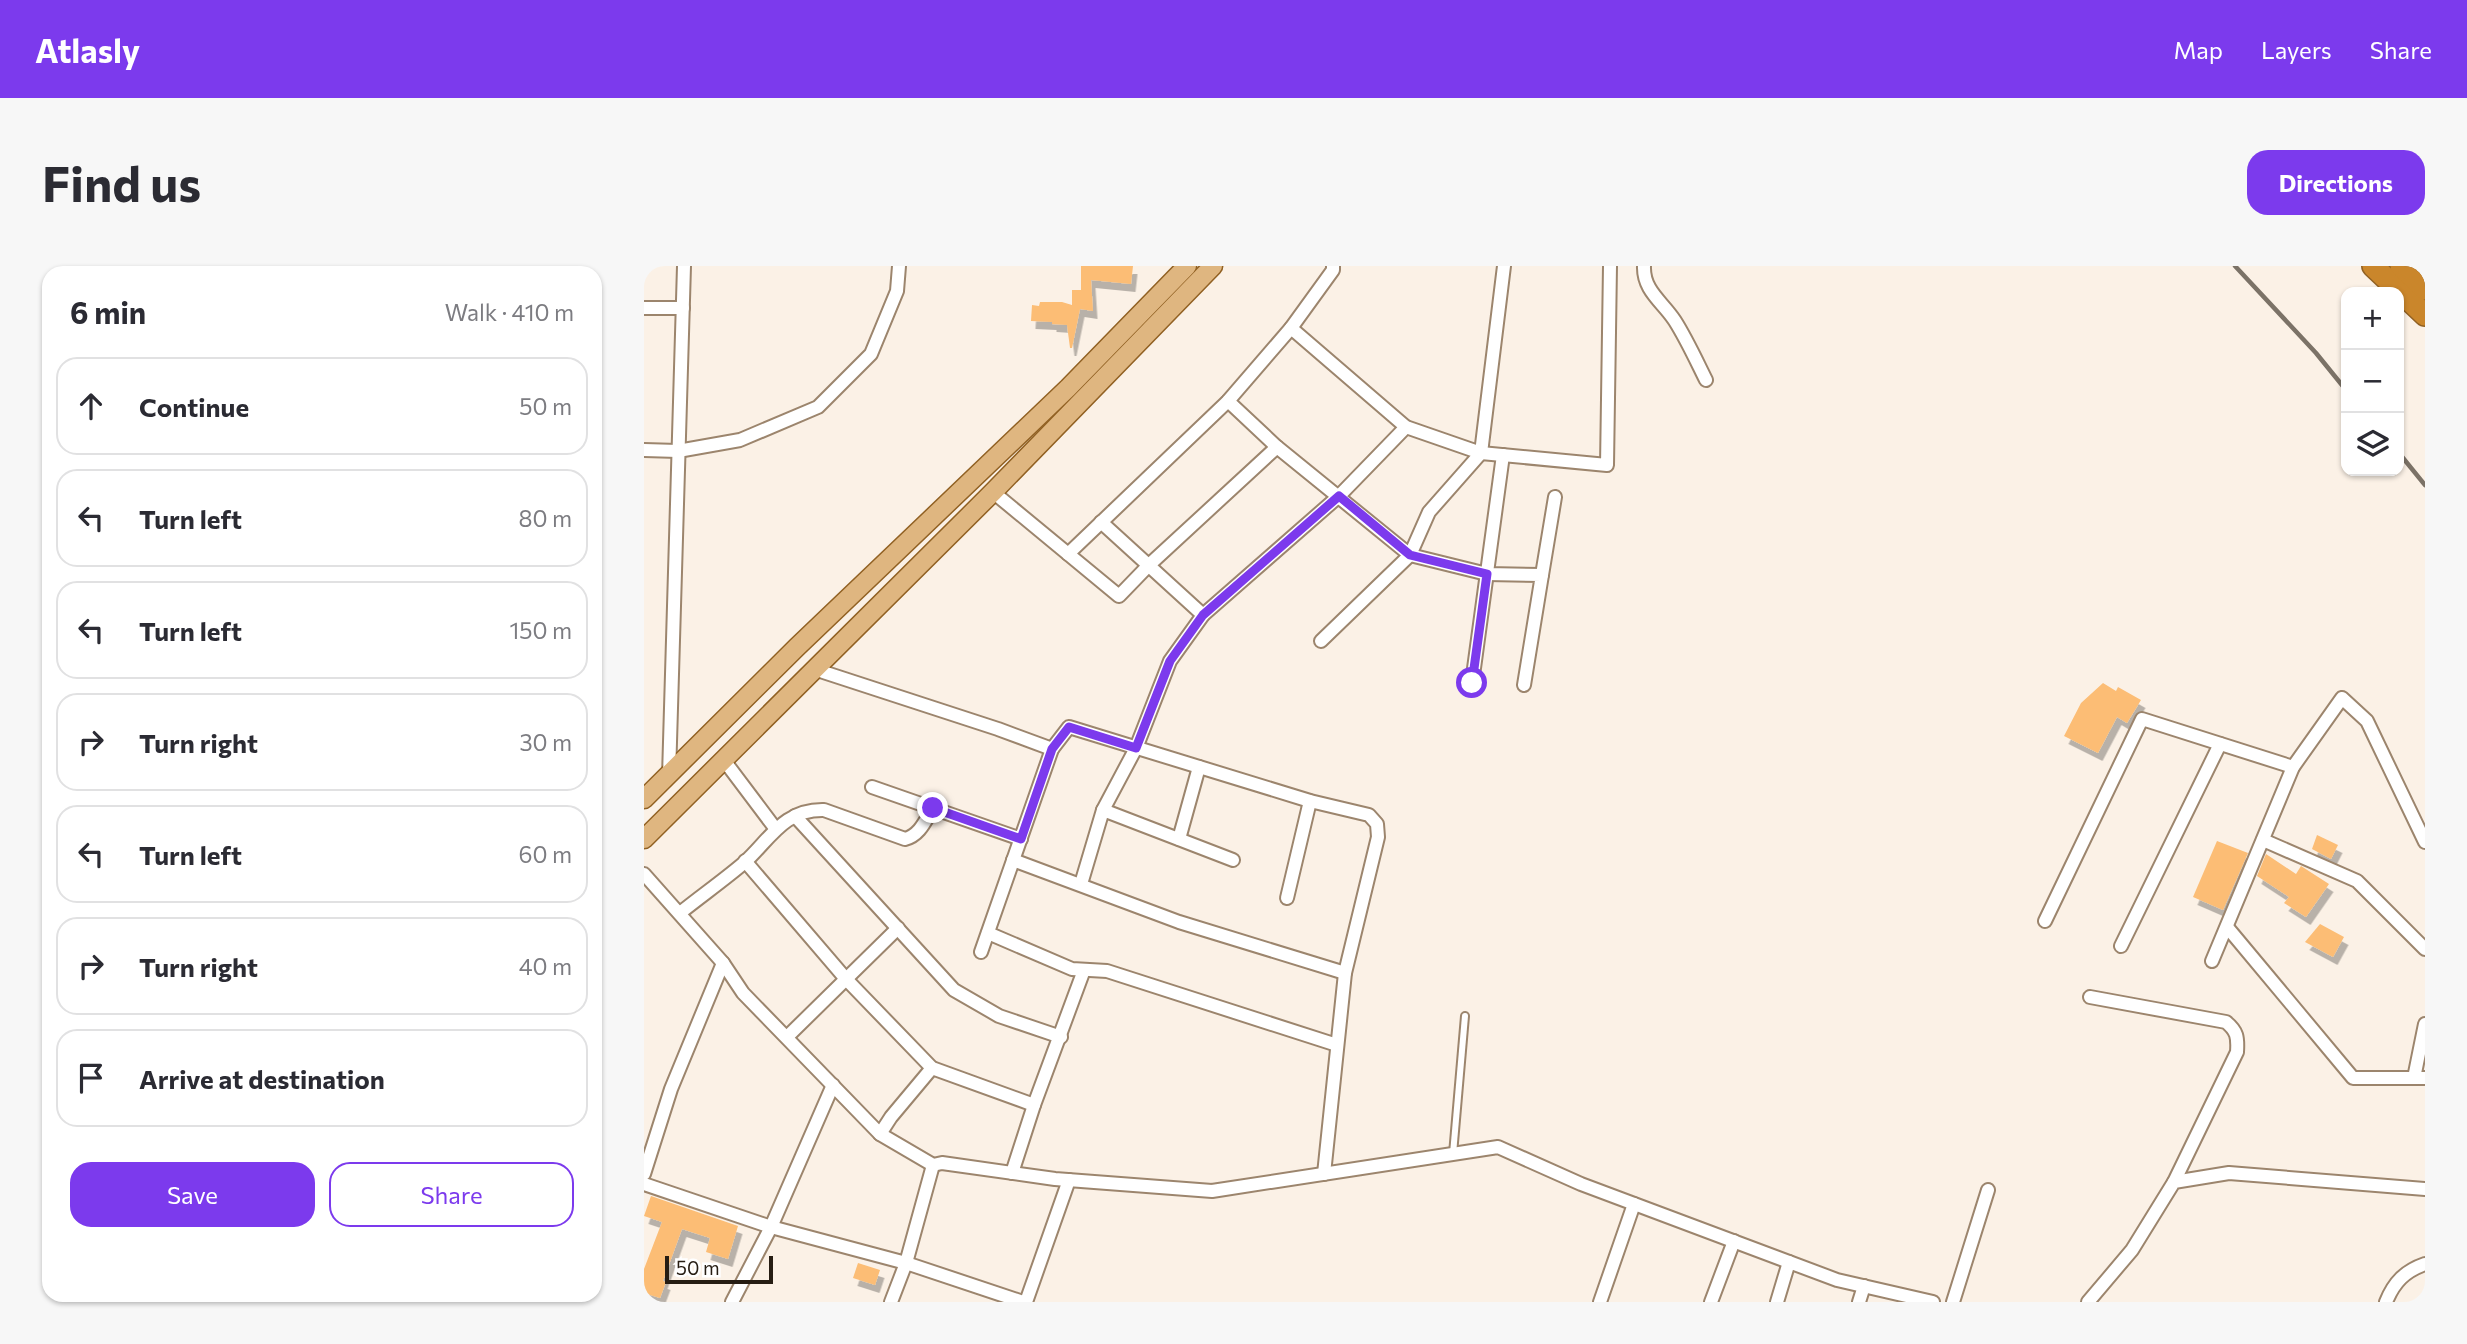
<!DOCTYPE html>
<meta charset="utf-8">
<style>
body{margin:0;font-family:Commissioner,sans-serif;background:#f7f7f7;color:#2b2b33}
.controls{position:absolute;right:21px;top:21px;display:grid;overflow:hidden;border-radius:14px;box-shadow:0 2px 5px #0004}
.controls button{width:63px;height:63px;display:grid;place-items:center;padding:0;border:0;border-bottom:2px solid #e1e1e2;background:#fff;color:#2b2b33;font:35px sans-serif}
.scale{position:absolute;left:21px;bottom:18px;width:108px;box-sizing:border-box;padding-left:7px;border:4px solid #261d13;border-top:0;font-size:19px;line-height:24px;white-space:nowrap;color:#261d13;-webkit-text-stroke:5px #fff;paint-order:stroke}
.stop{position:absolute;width:21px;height:21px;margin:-16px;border:5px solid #7c3aed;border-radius:50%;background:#fff}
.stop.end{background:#7c3aed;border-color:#fff;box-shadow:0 2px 7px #0008}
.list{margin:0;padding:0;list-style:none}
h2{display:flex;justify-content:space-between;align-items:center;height:91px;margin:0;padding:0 28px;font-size:30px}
h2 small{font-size:23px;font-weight:400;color:#7c7c81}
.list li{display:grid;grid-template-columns:46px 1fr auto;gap:21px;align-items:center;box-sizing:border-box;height:98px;margin:0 14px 14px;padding:0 14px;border:2px solid #e1e1e2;border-radius:21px}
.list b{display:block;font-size:26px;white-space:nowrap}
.list em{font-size:23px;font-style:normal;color:#7c7c81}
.actions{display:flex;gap:14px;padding:21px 28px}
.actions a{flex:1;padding:16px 0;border:2px solid #7c3aed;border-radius:21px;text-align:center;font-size:24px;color:#7c3aed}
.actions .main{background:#7c3aed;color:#fff}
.icon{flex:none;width:38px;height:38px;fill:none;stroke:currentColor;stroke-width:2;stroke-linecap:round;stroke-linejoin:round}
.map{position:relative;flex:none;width:1781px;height:1036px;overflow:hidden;border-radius:21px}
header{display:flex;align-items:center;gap:42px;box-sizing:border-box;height:98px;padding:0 35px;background:#7c3aed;color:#fff}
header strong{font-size:33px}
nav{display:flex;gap:38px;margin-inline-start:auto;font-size:24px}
.intro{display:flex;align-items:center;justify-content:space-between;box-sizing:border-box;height:168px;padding:0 42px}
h1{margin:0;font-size:49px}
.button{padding:18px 32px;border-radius:21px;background:#7c3aed;color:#fff;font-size:24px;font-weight:700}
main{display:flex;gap:42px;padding:0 42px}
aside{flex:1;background:#fff;border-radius:21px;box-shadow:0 2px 5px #0004}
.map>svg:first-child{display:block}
.building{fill:#fcbd75;filter:url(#shadow)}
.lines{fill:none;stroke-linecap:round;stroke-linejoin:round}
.lane-casing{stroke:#9c856d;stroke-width:10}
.street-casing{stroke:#9c856d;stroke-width:16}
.primary-casing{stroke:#916123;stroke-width:21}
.highway-casing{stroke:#916123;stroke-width:24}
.lane{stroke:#fff;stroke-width:6}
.street{stroke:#fff;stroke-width:12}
.primary{stroke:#dfb680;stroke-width:18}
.highway{stroke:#ca862b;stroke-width:21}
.rail{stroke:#7b7267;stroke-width:4.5}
.route{stroke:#7c3aed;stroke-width:9}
</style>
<header>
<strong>Atlasly</strong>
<nav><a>Map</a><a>Layers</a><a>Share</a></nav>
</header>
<div class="intro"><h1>Find us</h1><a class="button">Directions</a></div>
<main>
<aside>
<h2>6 min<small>Walk · 410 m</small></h2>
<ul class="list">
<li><svg class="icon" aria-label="ahead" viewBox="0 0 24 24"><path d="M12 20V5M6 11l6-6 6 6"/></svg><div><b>Continue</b></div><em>50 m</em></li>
<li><svg class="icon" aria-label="left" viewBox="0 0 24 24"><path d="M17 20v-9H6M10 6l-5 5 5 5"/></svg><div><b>Turn left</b></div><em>80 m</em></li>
<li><svg class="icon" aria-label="left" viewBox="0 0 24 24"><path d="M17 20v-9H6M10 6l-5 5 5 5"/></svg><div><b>Turn left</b></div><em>150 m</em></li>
<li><svg class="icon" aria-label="right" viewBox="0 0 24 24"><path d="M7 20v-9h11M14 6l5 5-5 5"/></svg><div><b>Turn right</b></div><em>30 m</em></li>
<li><svg class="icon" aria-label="left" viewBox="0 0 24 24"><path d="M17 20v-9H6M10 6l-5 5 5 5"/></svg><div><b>Turn left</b></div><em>60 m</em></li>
<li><svg class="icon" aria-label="right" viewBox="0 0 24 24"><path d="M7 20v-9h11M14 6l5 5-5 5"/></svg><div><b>Turn right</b></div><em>40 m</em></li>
<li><svg class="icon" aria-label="arrive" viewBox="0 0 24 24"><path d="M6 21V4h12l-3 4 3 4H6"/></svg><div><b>Arrive at destination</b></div></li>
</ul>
<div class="actions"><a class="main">Save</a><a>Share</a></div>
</aside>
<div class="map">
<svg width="1781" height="1036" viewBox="0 0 1781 1036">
<defs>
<filter id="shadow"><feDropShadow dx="4.5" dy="8" stdDeviation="0" flood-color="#0004"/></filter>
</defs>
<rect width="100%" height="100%" fill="#fbf1e6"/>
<g class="building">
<polygon points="437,0 489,0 487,18 447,14 449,45 436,43 428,82 426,82 423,59 408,58 408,56 387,55 388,39 395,40 396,36 418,36 428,39 428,24 437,24"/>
<polygon points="1459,417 1472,425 1474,421 1497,434 1483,457 1473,451 1454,487 1420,470 1437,437"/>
<polygon points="1673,569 1694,579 1687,593 1668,583"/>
<polygon points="1573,575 1604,587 1579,644 1549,631"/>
<polygon points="1622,588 1652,608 1657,600 1685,618 1662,651 1640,637 1645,631 1613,610"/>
<polygon points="1676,658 1700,671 1689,691 1661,676"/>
<polygon points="7,930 94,960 84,993 62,986 66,972 38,963 19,1015 22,1016 16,1032 0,1027 0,1003 18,956 0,950"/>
<polygon points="214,997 236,1004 231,1019 209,1012"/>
</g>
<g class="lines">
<defs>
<polyline id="lane" points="809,888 821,750"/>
<g id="street">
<path d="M 1000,0 C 999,25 1019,36 1031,55 C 1043,74 1052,94 1062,114"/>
<polyline points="0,42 39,42"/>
<polyline points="647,62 762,161 837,187 963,199 966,0"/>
<polyline points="584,135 633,181 766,289 843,308 898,309 880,419"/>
<polyline points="0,184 34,185 96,174 174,141 227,88 253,25 255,0"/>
<polyline points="349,226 475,330 505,299 633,181"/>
<polyline points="457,256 559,349 526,395 492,482 459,544"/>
<polyline points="424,288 584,135 647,62 689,4 689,0"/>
<polyline points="898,309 911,231"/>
<polyline points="559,349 695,230 762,161"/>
<polyline points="677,375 766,289 785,246 837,187 860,0"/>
<polyline points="170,403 354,463 408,483 337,686"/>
<polyline points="828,417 859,189"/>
<polyline points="408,483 425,461 666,535 725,549 733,558 734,571 701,707 680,908"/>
<polyline points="79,493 131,562"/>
<polyline points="25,510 40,0"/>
<polyline points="228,521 377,573"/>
<polyline points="151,550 310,724 355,750 417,771"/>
<polyline points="535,573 555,501"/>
<polyline points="1619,574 1713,615 1781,683"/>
<polyline points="369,594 535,656 701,707"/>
<polyline points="101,595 202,713 288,802 390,839"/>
<polyline points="0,608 79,697 99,727 236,868 289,899 298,897 411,913 568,925 854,881 937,918 1193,1014 1289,1036"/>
<polyline points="437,618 459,544 589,594"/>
<polyline points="643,632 666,535"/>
<path d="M 36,647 C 57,630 80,614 101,596 C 126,573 140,543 180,544 L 261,573 C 276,569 281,555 289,542"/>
<polyline points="1401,655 1498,453 1649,501"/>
<polyline points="1583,661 1709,812 1781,812"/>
<polyline points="344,667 428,703 463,705 693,779"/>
<polyline points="1477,680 1576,478"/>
<polyline points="1568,695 1649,501 1698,432 1723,455 1781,576"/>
<path d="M 1446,731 L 1582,756 C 1593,765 1594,771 1593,786 L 1530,916"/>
<polyline points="144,770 254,662"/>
<polyline points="1770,812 1781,758"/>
<polyline points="236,868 247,851 288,802"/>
<polyline points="368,907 390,839 440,704"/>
<polyline points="0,908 27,823 79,697"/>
<polyline points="0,918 127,961 262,997 379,1036"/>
<polyline points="88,1036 127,961 189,819"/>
<polyline points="247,1036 262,997 289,899"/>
<polyline points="382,1036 425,914"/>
<polyline points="956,1036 990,938"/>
<polyline points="1067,1036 1090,975"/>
<polyline points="1133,1036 1145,996"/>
<polyline points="1215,1036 1220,1020"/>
<polyline points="1309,1036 1344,924"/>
<polyline points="1444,1036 1488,984 1530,916 1585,907 1781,923"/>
<path d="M 1742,1036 C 1750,1016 1761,1005 1781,998"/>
</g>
<g id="primary">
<polyline points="0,533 153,381 424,122 543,0"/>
<polyline points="0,573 349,226 569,0"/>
</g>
<g id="highway">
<polyline points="1729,0 1781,49"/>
<polyline points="1757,0 1781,23"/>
</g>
</defs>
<use href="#lane" class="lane-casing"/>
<use href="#street" class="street-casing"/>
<use href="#primary" class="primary-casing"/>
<use href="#highway" class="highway-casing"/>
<use href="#lane" class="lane"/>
<use href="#street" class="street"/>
<use href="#primary" class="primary"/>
<use href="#highway" class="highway"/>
<g class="rail">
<polyline points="1591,0 1672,87 1702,124"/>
<polyline points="1755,187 1781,219"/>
</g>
</g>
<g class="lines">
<polyline class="route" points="289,542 377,573 408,483 425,461 492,482 526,395 559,349 695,230 766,289 843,308 828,417"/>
</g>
</svg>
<div class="controls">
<button>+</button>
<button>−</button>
<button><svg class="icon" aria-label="layers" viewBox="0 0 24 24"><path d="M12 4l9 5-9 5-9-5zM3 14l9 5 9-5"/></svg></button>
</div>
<div class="scale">50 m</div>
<div class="stop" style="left:828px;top:417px"></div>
<div class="stop end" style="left:289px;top:542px"></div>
</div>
</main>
